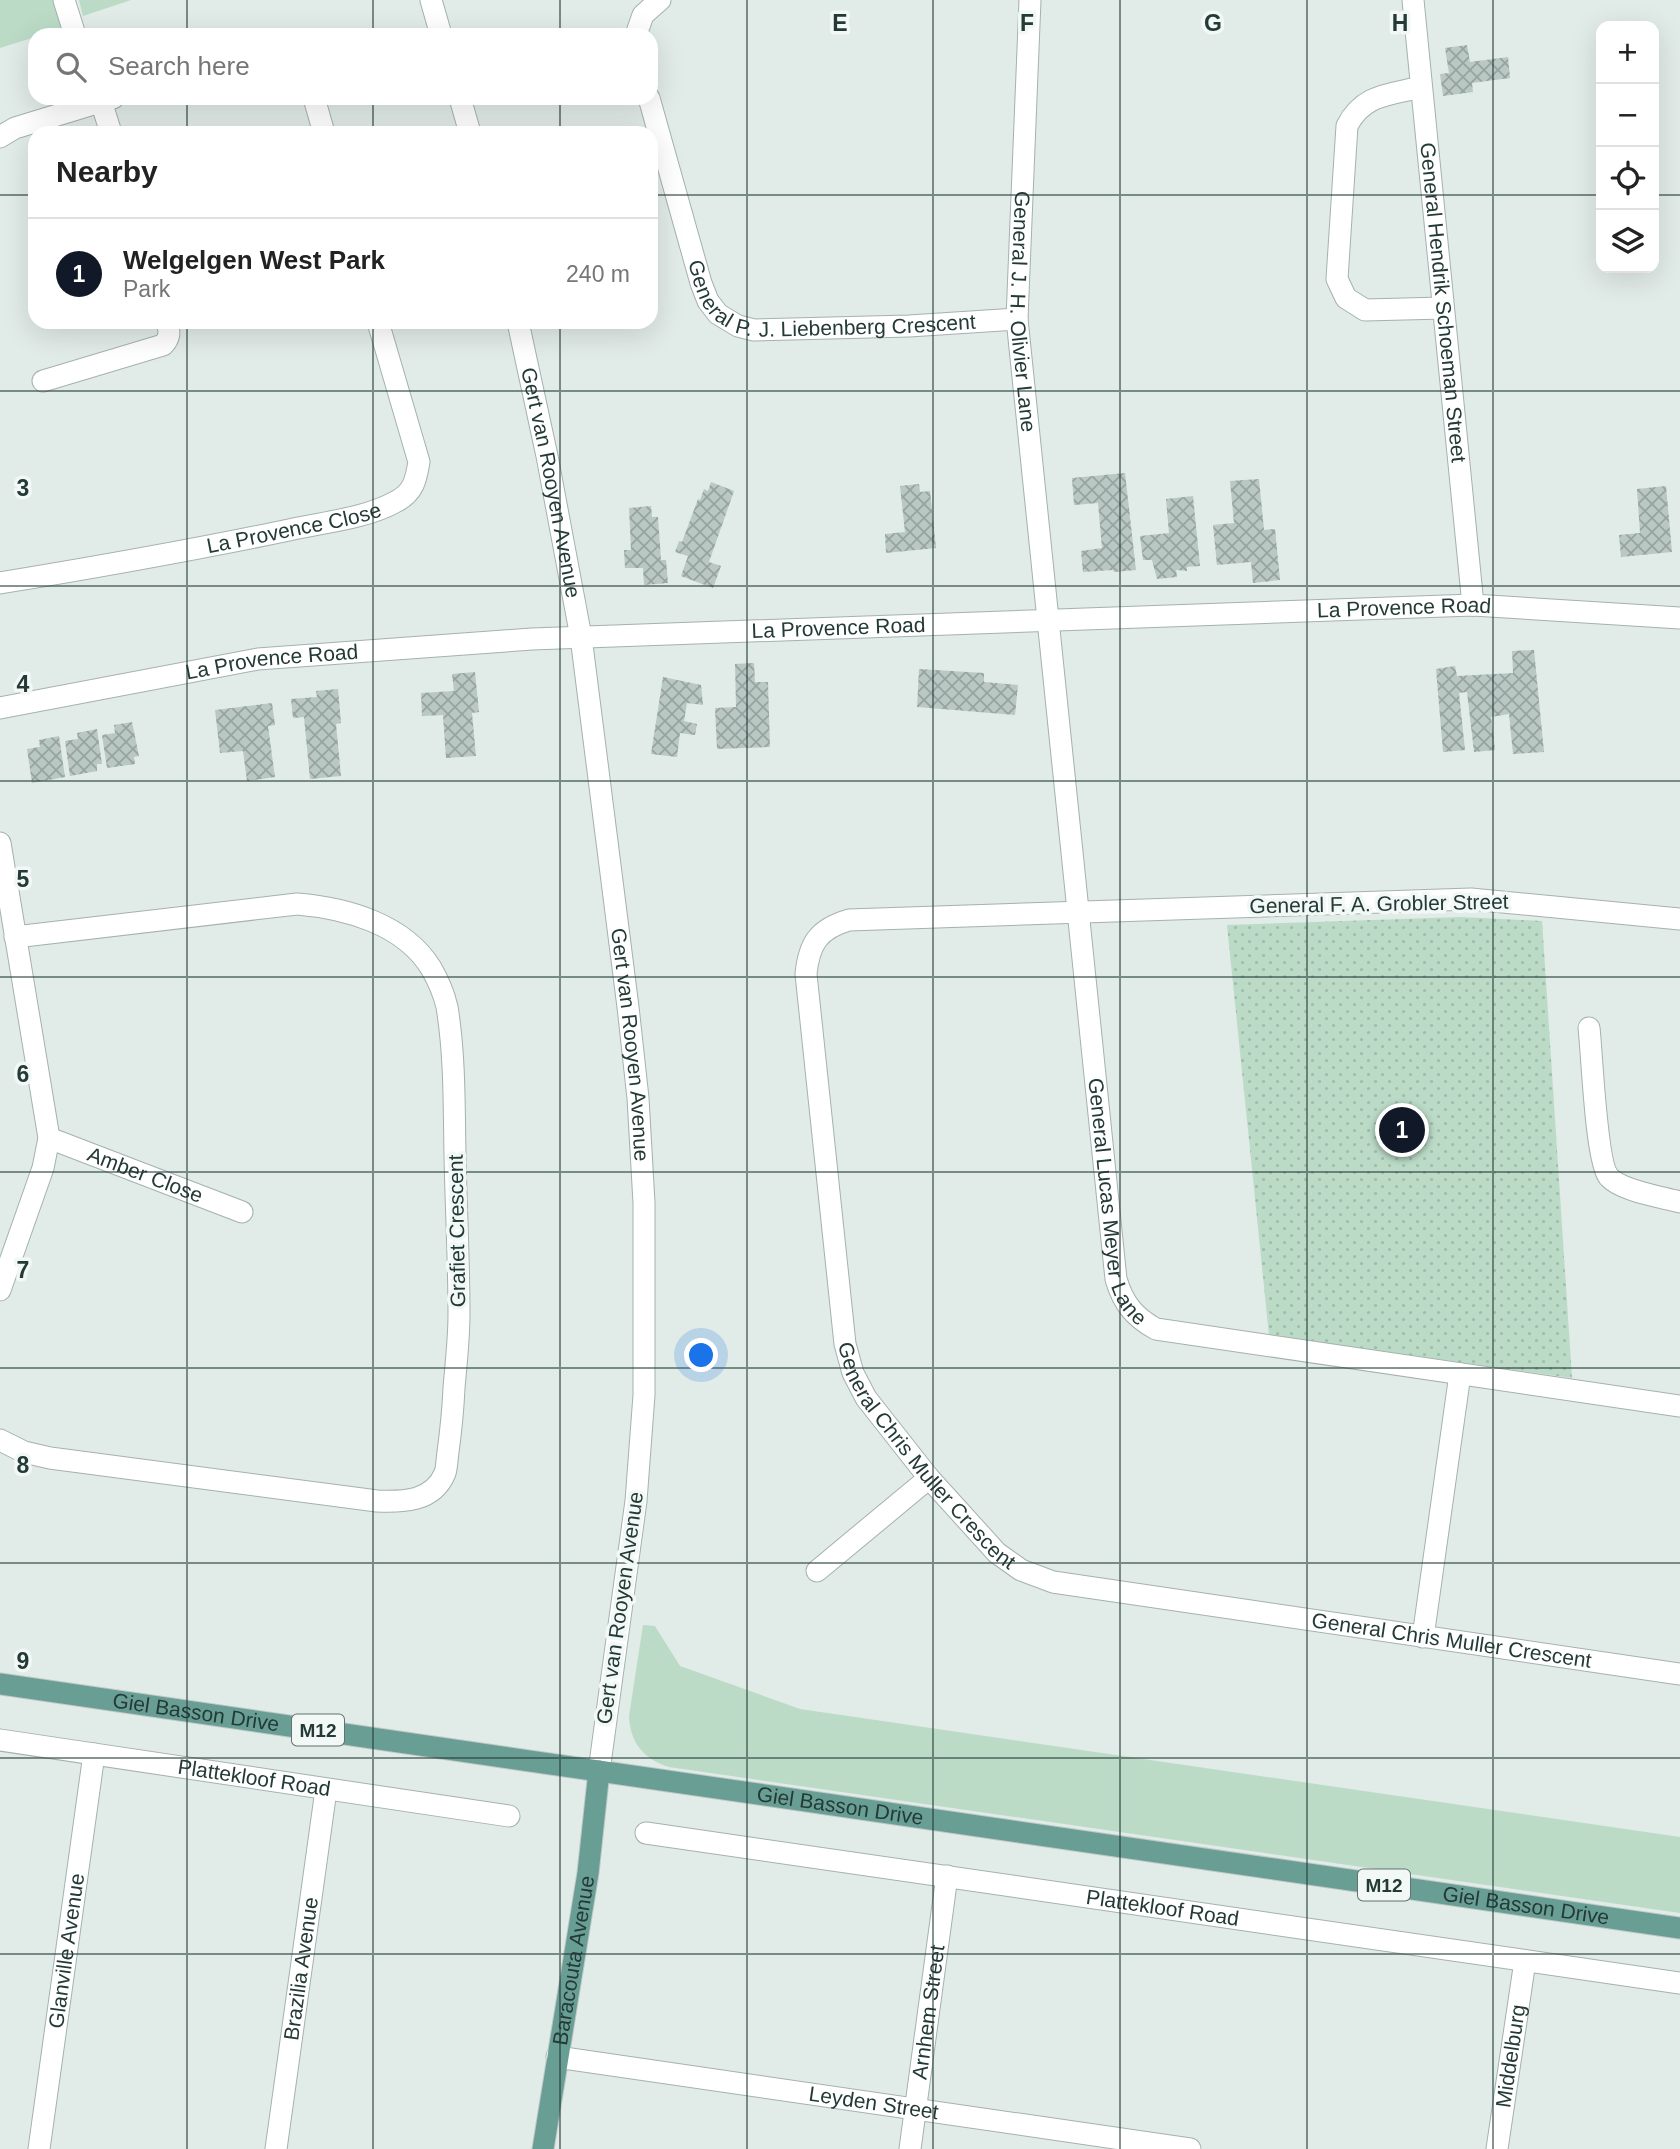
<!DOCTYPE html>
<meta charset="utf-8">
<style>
body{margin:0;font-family:Helvetica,sans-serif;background:#f2f2f2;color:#222}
.controls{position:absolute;right:21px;top:21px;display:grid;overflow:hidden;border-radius:14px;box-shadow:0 7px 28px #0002}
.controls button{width:63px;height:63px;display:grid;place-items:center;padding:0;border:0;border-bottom:2px solid #e0e0e0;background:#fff;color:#222;font:35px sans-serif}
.you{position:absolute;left:702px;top:1356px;width:24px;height:24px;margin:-18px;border:5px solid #fff;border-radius:50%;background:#1a73e8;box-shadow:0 0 0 10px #1a73e833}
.badge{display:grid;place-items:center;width:46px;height:46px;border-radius:50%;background:#111827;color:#fff;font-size:23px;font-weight:700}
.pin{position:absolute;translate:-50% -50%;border:4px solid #fff;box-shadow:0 2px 7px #0006}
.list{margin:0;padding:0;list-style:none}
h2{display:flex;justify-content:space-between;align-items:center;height:91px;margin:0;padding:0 28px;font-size:30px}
h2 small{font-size:23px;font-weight:400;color:#767676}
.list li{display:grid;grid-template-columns:46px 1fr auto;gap:21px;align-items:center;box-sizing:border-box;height:112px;padding:0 28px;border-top:2px solid #e0e0e0}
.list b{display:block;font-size:26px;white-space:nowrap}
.list p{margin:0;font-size:23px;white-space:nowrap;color:#767676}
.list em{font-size:23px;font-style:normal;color:#767676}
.icon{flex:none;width:38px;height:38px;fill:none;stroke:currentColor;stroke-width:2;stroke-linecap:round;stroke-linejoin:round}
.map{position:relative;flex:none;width:1680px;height:2149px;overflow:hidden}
.search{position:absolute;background:#fff;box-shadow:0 7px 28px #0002;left:28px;top:28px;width:630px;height:77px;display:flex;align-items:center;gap:18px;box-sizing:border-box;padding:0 24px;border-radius:21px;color:#767676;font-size:26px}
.panel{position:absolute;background:#fff;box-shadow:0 7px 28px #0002;left:28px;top:126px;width:630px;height:203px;border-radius:21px}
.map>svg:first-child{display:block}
.grass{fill:#bbdbc7}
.park{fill:url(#park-dots)}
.building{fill:url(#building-cross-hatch)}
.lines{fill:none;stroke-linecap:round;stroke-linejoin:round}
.minor-casing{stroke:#a4b2ae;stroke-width:23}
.major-casing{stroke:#c1c8c7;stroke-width:23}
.minor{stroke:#fff;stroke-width:21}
.major{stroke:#699e95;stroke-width:21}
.grid{fill:none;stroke:#233a36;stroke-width:2;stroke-opacity:0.55}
.labels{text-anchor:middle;stroke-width:7;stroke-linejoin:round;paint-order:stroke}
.shield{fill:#f2f8f5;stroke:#61736f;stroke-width:2}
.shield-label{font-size:19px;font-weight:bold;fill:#233a36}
.street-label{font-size:21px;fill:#233a36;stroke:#f2f8f5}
.grid-label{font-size:23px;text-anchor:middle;font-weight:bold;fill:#233a36;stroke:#f2f8f5;stroke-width:7;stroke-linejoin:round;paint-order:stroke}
</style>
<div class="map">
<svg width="1680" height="2149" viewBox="0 0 1680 2149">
<defs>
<pattern id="park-dots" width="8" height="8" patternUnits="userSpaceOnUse" patternTransform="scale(1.75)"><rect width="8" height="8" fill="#bbdbc7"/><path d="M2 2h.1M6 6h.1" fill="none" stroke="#a0bdac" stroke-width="1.8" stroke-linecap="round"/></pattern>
<pattern id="building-cross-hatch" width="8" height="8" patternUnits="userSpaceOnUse" patternTransform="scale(1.75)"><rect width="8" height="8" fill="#bac8c4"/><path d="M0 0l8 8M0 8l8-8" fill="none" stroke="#97a3a0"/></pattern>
</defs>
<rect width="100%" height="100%" fill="#e1ebe7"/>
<g class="grass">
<polygon points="0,0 54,0 63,28 35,35 35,37 0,48"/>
<polygon points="79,0 131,0 83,16"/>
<path d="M 643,1625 L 655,1626 L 680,1666 L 800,1709 L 1680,1837 L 1680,1913 L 669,1767 C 643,1759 630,1742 629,1716 Z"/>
</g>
<polygon class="park" points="1461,917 1542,921 1572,1378 1269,1335 1227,925"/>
<g class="building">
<polygon points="1467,45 1470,62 1508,57 1510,78 1472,83 1473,92 1443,96 1440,74 1449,73 1445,48"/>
<polygon points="1125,473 1136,570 1114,572 1113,570 1083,572 1081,551 1102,548 1098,503 1074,505 1072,478"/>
<polygon points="1259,479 1264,530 1275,529 1280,580 1253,583 1251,562 1217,565 1213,525 1234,523 1230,481"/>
<polygon points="711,482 734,491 709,562 721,566 713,588 681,576 688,556 675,552 679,541 682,542 698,499 700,500 704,489 708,491"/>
<polygon points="919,484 920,492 930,491 936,548 886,553 885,534 905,532 900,486"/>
<polygon points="1666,486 1672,552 1621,557 1619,535 1640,533 1637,489"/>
<polygon points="1193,496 1200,566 1187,567 1187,571 1176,570 1177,577 1157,579 1152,560 1143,560 1140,536 1169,533 1166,499"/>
<polygon points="651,506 652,517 658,517 661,560 666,560 668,583 644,585 643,568 625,568 624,550 631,550 629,508"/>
<polygon points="1534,650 1544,752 1513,754 1509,714 1491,717 1495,750 1474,752 1467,692 1459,693 1465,750 1443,752 1436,669 1455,666 1457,676 1513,673 1512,651"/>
<polygon points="754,663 755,682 768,682 770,747 717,749 715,708 736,707 735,664"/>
<polygon points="919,669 984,673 984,682 1018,685 1015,715 917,707"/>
<polygon points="475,672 479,712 472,713 476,756 446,758 443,715 422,716 421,693 454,691 452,674"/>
<polygon points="663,677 701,685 703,705 687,703 684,721 697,724 695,735 680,733 677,757 651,754"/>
<polygon points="338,689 341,723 336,724 341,776 310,779 304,717 293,718 291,699 317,697 316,691"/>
<polygon points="272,703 275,725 268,726 275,777 247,781 243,751 220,753 215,710"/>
<polygon points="132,722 139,756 134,757 135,764 107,768 102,735 115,733 114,725"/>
<polygon points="97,729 102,764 97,764 97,771 70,776 65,741 78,739 77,733"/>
<polygon points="59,736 65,777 32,783 27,749 40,747 39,740"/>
</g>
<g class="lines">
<defs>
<g id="minor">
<polyline points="64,0 75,35"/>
<polyline points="431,0 441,35"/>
<path id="s1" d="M 1030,0 L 1017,319 L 1116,1279 C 1123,1303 1134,1317 1156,1329 L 1680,1406"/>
<path id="s2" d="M 1413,0 L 1473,605"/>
<polyline points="636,35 643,15 660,0"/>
<path d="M 1421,87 C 1389,95 1363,94 1347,126 L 1337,279 L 1346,298 L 1365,310 L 1443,308"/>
<polyline points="100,98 111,133"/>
<polyline points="314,98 324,133"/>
<polyline points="460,98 470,133"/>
<path id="s3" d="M 649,98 L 701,283 L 708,301 L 718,314 L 738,326 L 754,330 L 909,326 L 1017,319"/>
<polyline points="0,137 15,128 113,98"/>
<path id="s4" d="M 518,322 L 547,456 L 581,637 L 628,1007 L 638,1098 L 644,1203 L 644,1395 L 636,1501 L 599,1771"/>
<path d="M 43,381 L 163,345 C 170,338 170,332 167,322"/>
<path id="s5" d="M 0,583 C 97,567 193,550 289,530 C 324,522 365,519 397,501 C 414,492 416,479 419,462 L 378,322"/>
<path id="s6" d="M 0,708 L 258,659 L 532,639 L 1473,605 L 1680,618"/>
<polyline points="0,843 49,1138 43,1168 0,1290"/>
<path id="s7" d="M 1680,919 L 1471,899 L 849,920 C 818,929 809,944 806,974 L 845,1344 L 853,1373 L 866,1398 L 929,1478 L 997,1553 L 1021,1570 L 1053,1582 L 1680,1674"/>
<path d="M 1589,1028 C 1592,1053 1596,1163 1609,1177 C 1621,1191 1662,1197 1680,1202"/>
<path id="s8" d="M 49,1138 L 242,1212"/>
<path d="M 0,1440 L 24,1452 L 50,1458 L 377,1501 C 403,1502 433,1502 445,1473 C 447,1467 447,1458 448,1452 C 451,1430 453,1410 454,1388 C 456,1364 459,1339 459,1314 C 459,1261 456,1208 455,1155 C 454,1106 455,1056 447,1007 C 444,994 438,980 431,968 C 404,924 346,908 297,904 L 15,937"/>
<polyline points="817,1571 929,1478"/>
<polyline points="1423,1637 1460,1374"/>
<path id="s9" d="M 0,1740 L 509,1816"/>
<path id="s10" d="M 646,1833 L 1680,1983"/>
<path id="s11" d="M 557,2057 L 1190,2149"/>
<path id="s12" d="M 39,2149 L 94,1754"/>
<path id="s13" d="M 276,2149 L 326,1790"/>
<path id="s14" d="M 910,2149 L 947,1876"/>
<path id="s15" d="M 1497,2149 L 1525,1961"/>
</g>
<g id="major">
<path id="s16" d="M 0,1684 L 1680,1928"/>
<path id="s17" d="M 543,2149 L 588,1873 L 599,1771"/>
</g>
</defs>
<use href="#minor" class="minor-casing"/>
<use href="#major" class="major-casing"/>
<use href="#minor" class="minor"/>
<use href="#major" class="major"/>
</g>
<path class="grid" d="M 187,0 L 187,35M 373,0 L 373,35M 560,0 L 560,35M 747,0 L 747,2149M 933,0 L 933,2149M 1120,0 L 1120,2149M 1307,0 L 1307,2149M 1493,0 L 1493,2149M 187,98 L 187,133M 373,98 L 373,133M 560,98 L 560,133M 0,195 L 35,195M 651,195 L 1601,195M 1654,195 L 1680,195M 187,322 L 187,2149M 373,322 L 373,2149M 560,322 L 560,2149M 0,391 L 1680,391M 0,586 L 1680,586M 0,781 L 1680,781M 0,977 L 1680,977M 0,1172 L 1680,1172M 0,1368 L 1680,1368M 0,1563 L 1680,1563M 0,1758 L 1680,1758M 0,1954 L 1680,1954"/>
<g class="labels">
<g class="shield">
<rect x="292" y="1714.5" width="52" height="31" rx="5"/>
<rect x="1358" y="1869.5" width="52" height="31" rx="5"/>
</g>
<g class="shield-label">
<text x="318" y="1737">M12</text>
<text x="1384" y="1892">M12</text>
</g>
<g class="street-label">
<text dy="7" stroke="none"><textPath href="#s3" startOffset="329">General P. J. Liebenberg Crescent</textPath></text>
<text dy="7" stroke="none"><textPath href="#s2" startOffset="304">General Hendrik Schoeman Street</textPath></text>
<text dy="7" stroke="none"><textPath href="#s1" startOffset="312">General J. H. Olivier Lane</textPath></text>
<text dy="7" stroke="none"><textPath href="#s4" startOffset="164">Gert van Rooyen Avenue</textPath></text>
<text dy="7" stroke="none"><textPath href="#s5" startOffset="299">La Provence Close</textPath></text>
<text dy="7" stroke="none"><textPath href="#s6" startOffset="1410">La Provence Road</textPath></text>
<text dy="7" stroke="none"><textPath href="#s6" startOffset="844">La Provence Road</textPath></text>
<text dy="7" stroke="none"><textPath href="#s6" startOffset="276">La Provence Road</textPath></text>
<text transform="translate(1379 904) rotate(-1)" y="7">General F. A. Grobler Street</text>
<text dy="7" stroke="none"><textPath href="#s4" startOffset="732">Gert van Rooyen Avenue</textPath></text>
<text dy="7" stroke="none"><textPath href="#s8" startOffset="103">Amber Close</textPath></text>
<text dy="7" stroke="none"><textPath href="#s1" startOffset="1209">General Lucas Meyer Lane</textPath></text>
<text transform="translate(457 1231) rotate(-91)" y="7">Grafiet Crescent</text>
<text dy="7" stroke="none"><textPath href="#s7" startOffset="1419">General Chris Muller Crescent</textPath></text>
<text transform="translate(620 1608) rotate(-82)" y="7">Gert van Rooyen Avenue</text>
<text dy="7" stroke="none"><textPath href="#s7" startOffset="2007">General Chris Muller Crescent</textPath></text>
<text dy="7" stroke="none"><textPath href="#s16" startOffset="198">Giel Basson Drive</textPath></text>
<text dy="7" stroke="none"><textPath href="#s9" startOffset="257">Plattekloof Road</textPath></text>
<text dy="7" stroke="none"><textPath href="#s16" startOffset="849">Giel Basson Drive</textPath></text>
<text dy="7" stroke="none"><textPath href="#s16" startOffset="1542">Giel Basson Drive</textPath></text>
<text dy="7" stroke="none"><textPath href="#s10" startOffset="522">Plattekloof Road</textPath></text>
<text dy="7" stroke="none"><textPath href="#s12" startOffset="200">Glanville Avenue</textPath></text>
<text dy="7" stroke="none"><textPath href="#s17" startOffset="191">Baracouta Avenue</textPath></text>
<text dy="7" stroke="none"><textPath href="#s13" startOffset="182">Brazilia Avenue</textPath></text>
<text dy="7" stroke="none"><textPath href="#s14" startOffset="138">Arnhem Street</textPath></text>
<text dy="7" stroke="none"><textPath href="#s15" startOffset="94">Middelburg</textPath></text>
<text dy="7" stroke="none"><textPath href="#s11" startOffset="320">Leyden Street</textPath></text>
</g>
</g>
<g class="grid-label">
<text x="840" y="31">E</text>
<text x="1027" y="31">F</text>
<text x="1213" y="31">G</text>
<text x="1400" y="31">H</text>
<text x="23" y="496">3</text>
<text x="23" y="692">4</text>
<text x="23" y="887">5</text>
<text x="23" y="1082">6</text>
<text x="23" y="1278">7</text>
<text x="23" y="1473">8</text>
<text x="23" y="1669">9</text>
</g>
</svg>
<div class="controls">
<button>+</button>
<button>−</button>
<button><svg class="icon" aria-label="locate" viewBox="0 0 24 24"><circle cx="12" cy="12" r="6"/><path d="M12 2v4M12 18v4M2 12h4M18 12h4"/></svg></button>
<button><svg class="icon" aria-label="layers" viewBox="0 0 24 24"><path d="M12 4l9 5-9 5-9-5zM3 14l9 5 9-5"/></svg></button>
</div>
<div class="you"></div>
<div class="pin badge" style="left:1402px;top:1130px">1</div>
<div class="search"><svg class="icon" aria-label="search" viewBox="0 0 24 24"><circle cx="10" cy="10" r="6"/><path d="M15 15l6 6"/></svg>Search here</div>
<section class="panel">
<h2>Nearby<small></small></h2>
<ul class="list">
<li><span class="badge">1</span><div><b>Welgelgen West Park</b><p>Park</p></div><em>240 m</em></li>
</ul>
</section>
</div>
